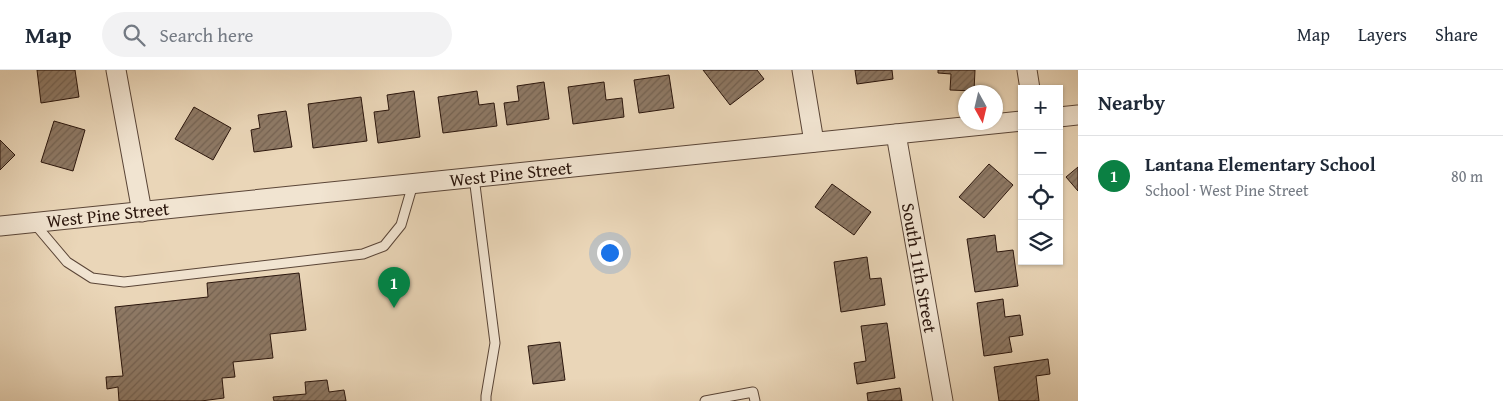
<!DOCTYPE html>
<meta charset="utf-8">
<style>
body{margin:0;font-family:"Gentium Book Plus",serif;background:#f2f2f3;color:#1f2937}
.controls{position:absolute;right:15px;top:15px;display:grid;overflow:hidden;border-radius:0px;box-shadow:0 1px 4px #0004}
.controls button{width:45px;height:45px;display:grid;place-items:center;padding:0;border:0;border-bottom:1px solid #e0e1e3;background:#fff;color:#1f2937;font:25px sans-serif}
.compass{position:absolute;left:958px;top:15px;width:45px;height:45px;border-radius:50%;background:#fff;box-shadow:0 1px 4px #0004;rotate:172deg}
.you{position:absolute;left:609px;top:182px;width:18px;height:18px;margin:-12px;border:4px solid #fff;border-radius:50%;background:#1a73e8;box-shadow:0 0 0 8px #1a73e833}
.badge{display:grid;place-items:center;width:32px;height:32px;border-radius:50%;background:#0b8043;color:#fff;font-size:16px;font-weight:700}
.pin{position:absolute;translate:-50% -41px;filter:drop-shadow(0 1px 2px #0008)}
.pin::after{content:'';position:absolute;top:26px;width:18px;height:15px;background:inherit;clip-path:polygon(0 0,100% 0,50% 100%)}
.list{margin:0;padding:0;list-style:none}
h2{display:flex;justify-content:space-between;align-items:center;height:65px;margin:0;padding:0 20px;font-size:21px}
h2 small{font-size:16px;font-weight:400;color:#747a83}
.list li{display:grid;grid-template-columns:32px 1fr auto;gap:15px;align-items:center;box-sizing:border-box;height:80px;padding:0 20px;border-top:1px solid #e0e1e3}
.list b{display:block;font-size:19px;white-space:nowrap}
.list p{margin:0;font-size:16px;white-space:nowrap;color:#747a83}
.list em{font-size:16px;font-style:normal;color:#747a83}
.icon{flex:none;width:28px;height:28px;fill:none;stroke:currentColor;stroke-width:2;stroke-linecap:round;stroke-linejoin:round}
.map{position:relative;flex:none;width:1078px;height:331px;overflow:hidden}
header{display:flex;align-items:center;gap:30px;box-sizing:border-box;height:70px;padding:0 25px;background:#fff;border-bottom:1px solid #e0e1e3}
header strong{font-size:24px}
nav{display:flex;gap:28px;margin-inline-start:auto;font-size:18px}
.search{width:350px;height:45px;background:#f2f2f3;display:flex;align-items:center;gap:12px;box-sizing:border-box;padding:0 18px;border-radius:28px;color:#747a83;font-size:19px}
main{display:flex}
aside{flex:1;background:#fff}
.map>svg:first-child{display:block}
.building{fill:url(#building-hatch);stroke:#2a150c}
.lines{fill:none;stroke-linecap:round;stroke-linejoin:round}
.lane-casing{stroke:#5a4537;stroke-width:11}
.street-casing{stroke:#5a4537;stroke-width:21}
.lane{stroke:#f1e4d1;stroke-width:9}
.street{stroke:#f1e4d1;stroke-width:19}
.labels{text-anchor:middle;stroke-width:4.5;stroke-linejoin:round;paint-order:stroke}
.street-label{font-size:18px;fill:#2a150c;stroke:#f1e4d1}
</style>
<header>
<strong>Map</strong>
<div class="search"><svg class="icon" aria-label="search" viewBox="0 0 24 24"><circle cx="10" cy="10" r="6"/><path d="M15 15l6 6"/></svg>Search here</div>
<nav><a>Map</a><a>Layers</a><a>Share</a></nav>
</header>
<main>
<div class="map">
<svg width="1078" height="331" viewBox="0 0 1078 331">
<defs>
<pattern id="building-hatch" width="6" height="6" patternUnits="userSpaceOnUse" patternTransform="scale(1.25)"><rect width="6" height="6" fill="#8e7965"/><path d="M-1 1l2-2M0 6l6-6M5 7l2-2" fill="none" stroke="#746252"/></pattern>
</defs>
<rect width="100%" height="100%" fill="#ead6b8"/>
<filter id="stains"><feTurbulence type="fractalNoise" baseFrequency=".004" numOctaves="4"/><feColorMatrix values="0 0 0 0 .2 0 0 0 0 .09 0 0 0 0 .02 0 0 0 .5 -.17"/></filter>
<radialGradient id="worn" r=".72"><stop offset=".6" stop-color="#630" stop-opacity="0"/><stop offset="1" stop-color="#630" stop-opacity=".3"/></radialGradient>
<g class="building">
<polygon points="37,0 75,0 79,27 41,33"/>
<polygon points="703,0 757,0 764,9 730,35"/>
<polygon points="855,0 892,0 893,9 857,14"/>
<polygon points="938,0 975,0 974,21 950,20 951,4 938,3"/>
<polygon points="669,5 674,38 639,43 634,10"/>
<polygon points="544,12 549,49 507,55 504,33 519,31 517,16"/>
<polygon points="604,12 606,30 622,28 624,47 573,54 568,17"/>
<polygon points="414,21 420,67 378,73 374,42 389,40 387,25"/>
<polygon points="477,21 479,35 494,33 497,56 443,63 438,27"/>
<polygon points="361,27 367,71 313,78 308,34"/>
<polygon points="194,37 231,58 213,90 175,69"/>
<polygon points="286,41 292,77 254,82 251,60 260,58 258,45"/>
<polygon points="54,51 85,60 73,101 41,92"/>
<polygon points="0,70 15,85 0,100"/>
<polygon points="989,94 1013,115 984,148 959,127"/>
<polygon points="1078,97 1078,121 1066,107"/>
<polygon points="832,114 871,142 854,165 815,137"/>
<polygon points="995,165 997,182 1013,180 1018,216 975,222 967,169"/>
<polygon points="867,187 870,209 881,208 885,235 841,242 834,192"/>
<polygon points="299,203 306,260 270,264 273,288 233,292 235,307 222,308 224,328 201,331 119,331 118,317 107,319 106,307 123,306 115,237 208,227 207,213"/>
<polygon points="1003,229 1005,247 1020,245 1023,265 1009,267 1012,282 984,286 977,233"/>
<polygon points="887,253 895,308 857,314 854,293 866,291 861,256"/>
<polygon points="560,272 565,310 533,314 528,276"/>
<polygon points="1048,289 1050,304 1036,306 1039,331 999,331 994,297"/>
<polygon points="327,310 329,322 344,320 346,331 274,331 273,327 306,324 305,312"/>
<polygon points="900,318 902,331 868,331 867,323"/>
</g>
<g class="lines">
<defs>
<g id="lane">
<polyline points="474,107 495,273 486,326 486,331"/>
<polyline points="34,153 67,192 92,208 124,212 363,184 384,176 401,155 413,114"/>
<polyline points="705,331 753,322 755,331"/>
</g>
<g id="street">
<polyline points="116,0 142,142"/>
<polyline points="802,0 814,72"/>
<polyline points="1027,0 1030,19"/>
<polyline points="1059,47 1078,45"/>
<polyline points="896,64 943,331"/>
<polyline points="0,156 1022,51"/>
</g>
</defs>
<use href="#lane" class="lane-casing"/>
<use href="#street" class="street-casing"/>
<use href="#lane" class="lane"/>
<use href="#street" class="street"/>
</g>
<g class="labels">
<g class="street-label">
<text transform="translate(511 104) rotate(-6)" y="6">West Pine Street</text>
<text transform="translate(108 145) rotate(-6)" y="6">West Pine Street</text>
<text transform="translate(919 198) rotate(80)" y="6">South 11th Street</text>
</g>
</g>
<rect width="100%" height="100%" filter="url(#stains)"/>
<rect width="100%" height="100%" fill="url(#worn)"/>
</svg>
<div class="controls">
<button>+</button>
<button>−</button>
<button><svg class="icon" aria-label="locate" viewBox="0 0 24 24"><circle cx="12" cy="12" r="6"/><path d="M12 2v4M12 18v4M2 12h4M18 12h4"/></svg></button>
<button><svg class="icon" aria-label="layers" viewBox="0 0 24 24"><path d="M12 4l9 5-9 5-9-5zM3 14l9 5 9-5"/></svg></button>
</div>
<svg class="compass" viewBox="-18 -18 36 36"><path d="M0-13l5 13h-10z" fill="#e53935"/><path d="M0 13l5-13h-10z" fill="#747a83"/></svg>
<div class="you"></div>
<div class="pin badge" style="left:394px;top:238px">1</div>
</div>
<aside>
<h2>Nearby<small></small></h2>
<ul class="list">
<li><span class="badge">1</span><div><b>Lantana Elementary School</b><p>School · West Pine Street</p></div><em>80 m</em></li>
</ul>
</aside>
</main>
